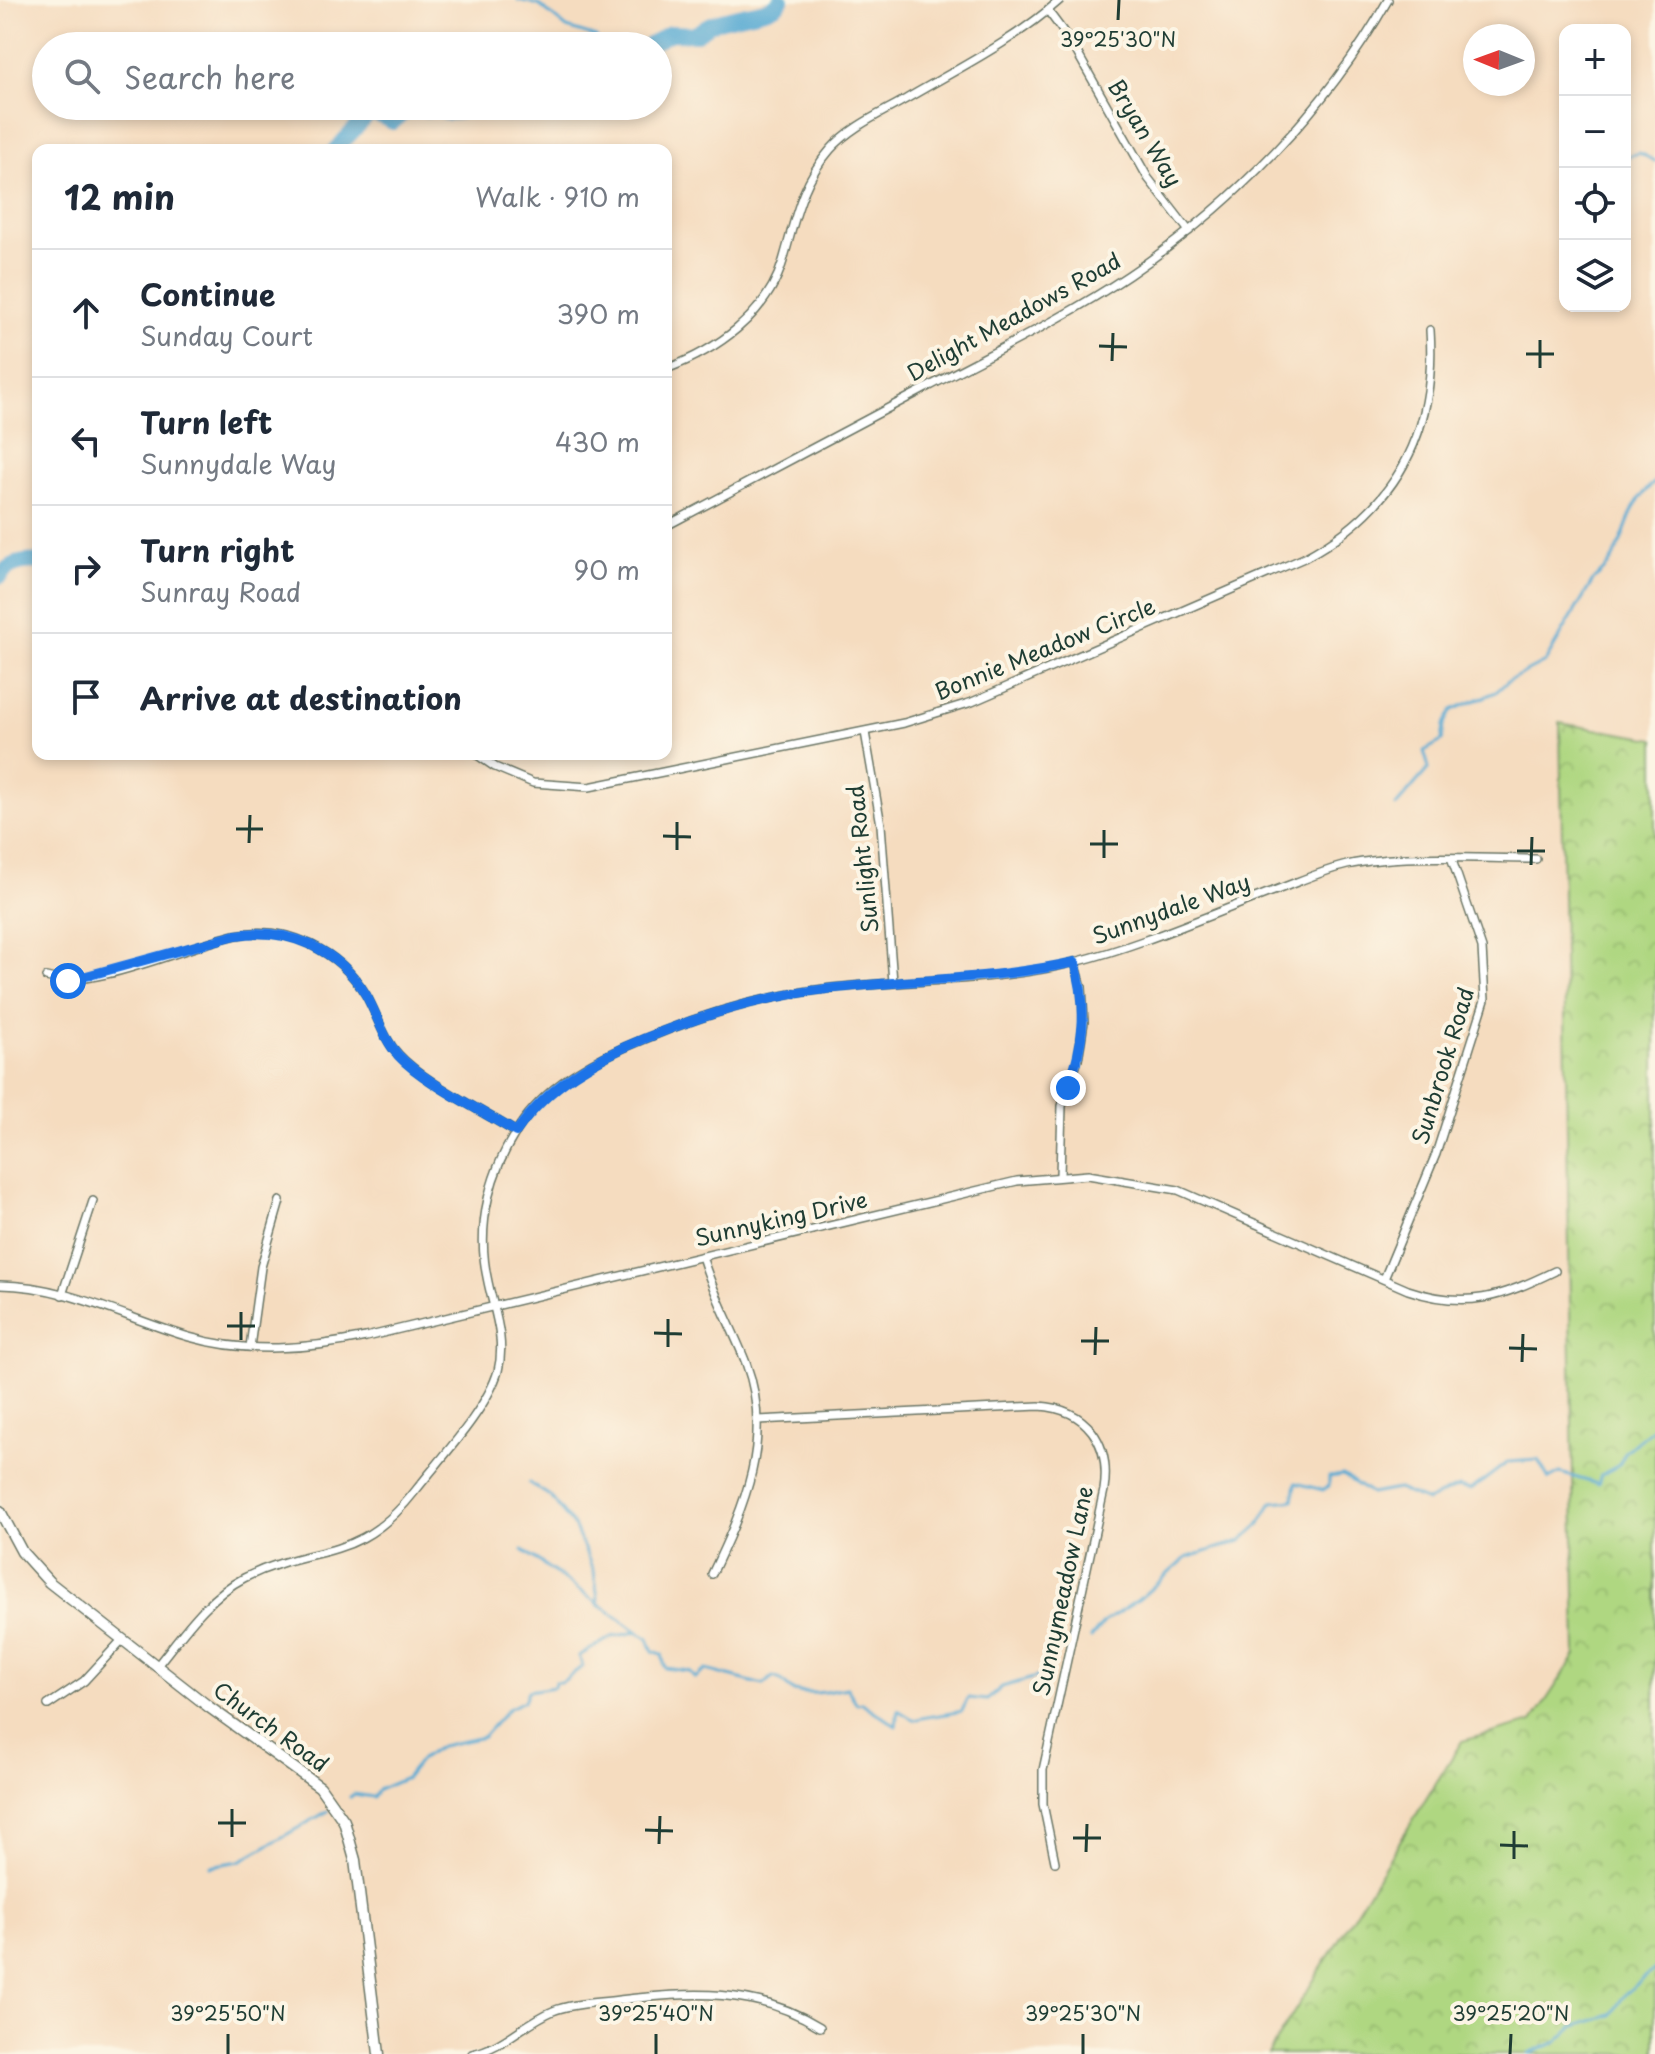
<!DOCTYPE html>
<meta charset="utf-8">
<style>
body{margin:0;font-family:"Playpen Sans",sans-serif;background:#f2f2f3;color:#1f2937}
.controls{position:absolute;right:24px;top:24px;display:grid;overflow:hidden;border-radius:16px;box-shadow:0 4px 12px #0003}
.controls button{width:72px;height:72px;display:grid;place-items:center;padding:0;border:0;border-bottom:2px solid #e0e1e3;background:#fff;color:#1f2937;font:40px sans-serif}
.compass{position:absolute;left:1463px;top:24px;width:72px;height:72px;border-radius:50%;background:#fff;box-shadow:0 4px 12px #0003;rotate:271deg}
.stop{position:absolute;width:24px;height:24px;margin:-18px;border:6px solid #1a73e8;border-radius:50%;background:#fff}
.stop.end{background:#1a73e8;border-color:#fff;box-shadow:0 2px 8px #0008}
.list{margin:0;padding:0;list-style:none}
h2{display:flex;justify-content:space-between;align-items:center;height:104px;margin:0;padding:0 32px;font-size:34px}
h2 small{font-size:26px;font-weight:400;color:#747a83}
.list li{display:grid;grid-template-columns:52px 1fr auto;gap:24px;align-items:center;box-sizing:border-box;height:128px;padding:0 32px;border-top:2px solid #e0e1e3}
.list b{display:block;font-size:30px;white-space:nowrap}
.list p{margin:0;font-size:26px;white-space:nowrap;color:#747a83}
.list em{font-size:26px;font-style:normal;color:#747a83}
.icon{flex:none;width:44px;height:44px;fill:none;stroke:currentColor;stroke-width:2;stroke-linecap:round;stroke-linejoin:round}
.map{position:relative;flex:none;width:1655px;height:2054px;overflow:hidden}
.search{position:absolute;background:#fff;box-shadow:0 4px 12px #0003;left:32px;top:32px;width:640px;height:88px;display:flex;align-items:center;gap:20px;box-sizing:border-box;padding:0 28px;border-radius:44px;color:#747a83;font-size:30px}
.panel{position:absolute;background:#fff;box-shadow:0 4px 12px #0003;left:32px;top:144px;width:640px;height:616px;border-radius:16px}
.map>svg:first-child{display:block}
.park{fill:url(#park-crowns);stroke:#678a5a;stroke-width:2}
.lines{fill:none;stroke-linecap:round;stroke-linejoin:round}
.stream{stroke:#58aad3;stroke-width:3}
.river{stroke:#58aad3;stroke-width:16}
.street-casing{stroke:#6a7565;stroke-width:10}
.secondary-casing{stroke:#6a7565;stroke-width:13}
.street{stroke:#fff;stroke-width:7}
.secondary{stroke:#fff;stroke-width:10}
.route{stroke:#1a73e8;stroke-width:10}
.ticks{fill:none;stroke:#1f3d34;stroke-width:3}
.labels{text-anchor:middle;stroke-width:8;stroke-linejoin:round;paint-order:stroke}
.street-label{font-size:22px;fill:#1f3d34;stroke:#fcf5e5}
.ticks-label{font-size:20px;text-anchor:middle;fill:#1f3d34;stroke:#fcf5e5;stroke-width:8;stroke-linejoin:round;paint-order:stroke}
</style>
<div class="map">
<svg width="1655" height="2054" viewBox="0 0 1655 2054">
<defs>
<pattern id="park-crowns" width="20" height="18" patternUnits="userSpaceOnUse" patternTransform="scale(2)"><rect width="20" height="18" fill="#afd781"/><path d="M2 6a3 3 0 1 1 6 0M12 15a3 3 0 1 1 6 0" fill="none" stroke="#96b970"/></pattern>
</defs>
<rect width="100%" height="100%" fill="#fcf5e5"/>
<filter id="ink" filterUnits="userSpaceOnUse"><feTurbulence type="fractalNoise" baseFrequency=".0125" numOctaves="2"/><feDisplacementMap in="SourceGraphic" scale="16" xChannelSelector="R" yChannelSelector="G"/><feConvolveMatrix kernelMatrix="1 2 1 2 8 2 1 2 1" color-interpolation-filters="sRGB"/></filter>
<filter id="wash" filterUnits="userSpaceOnUse"><feTurbulence type="fractalNoise" baseFrequency=".006" numOctaves="4" result="noise"/><feDisplacementMap in="SourceGraphic" scale="32" xChannelSelector="R" yChannelSelector="G"/><feGaussianBlur stdDeviation="1.8" result="paint"/><feColorMatrix in="noise" values="0 0 0 0 0 0 0 0 0 0 0 0 0 0 0 0 0 1.4 0 .05"/><feComposite in="paint" operator="in"/></filter>
<g filter="url(#wash)">
<rect width="100%" height="100%" fill="#f5dcbf"/>
<polygon class="park" points="1560,723 1655,739 1655,2054 1268,2054 1462,1741 1532,1722 1576,1655"/>
<g class="lines">
<g class="stream">
<polyline points="518,0 539,5 567,28 596,37 602,46"/>
<polyline points="1625,157 1639,153 1655,161"/>
<polyline points="1556,182 1565,180"/>
<path d="M 1396,806 L 1429,768 L 1424,751 L 1442,741 L 1444,725 L 1452,710 L 1496,692 L 1508,681 L 1545,662 L 1594,579 C 1630,554 1619,510 1655,482"/>
<polyline points="529,1483 550,1496 575,1528 594,1572 599,1606"/>
<path d="M 523,1550 L 648,1639 L 653,1651 L 662,1654 L 665,1668 L 689,1671 L 695,1678 L 706,1670 L 763,1685 L 773,1677 C 784,1679 785,1688 794,1691 C 812,1696 829,1691 847,1688 L 857,1704 L 862,1703 L 896,1726 L 898,1710 L 914,1720 C 931,1715 946,1715 962,1711 L 968,1698 L 987,1700 L 1002,1687 L 1040,1676"/>
<polyline points="1091,1638 1104,1622 1138,1600 1186,1558 1241,1541 1259,1525 1272,1502 1293,1500 1296,1483 1323,1490 1329,1486 1329,1477 1343,1475 1371,1494 1398,1489 1427,1501 1458,1487 1471,1490 1508,1462 1538,1460 1549,1479 1560,1473 1598,1484 1601,1475 1619,1465 1626,1451 1655,1427"/>
<polyline points="350,1797 354,1794 373,1797 378,1790 406,1778 421,1759 441,1746 483,1737 508,1709 524,1701 528,1691 554,1687 555,1682 562,1682 583,1666 579,1656 612,1637 636,1632"/>
<polyline points="210,1866 240,1861 328,1811"/>
<polyline points="1529,2054 1557,2042 1573,2027 1611,2015 1625,1994 1655,1969"/>
</g>
<g class="river">
<path d="M 648,46 L 670,33 L 697,34 C 715,12 775,16 781,0"/>
<polyline points="335,150 371,112 393,122 412,106 426,110 439,107 447,113 459,112 465,106"/>
<path d="M 0,576 C 8,564 24,560 38,562"/>
</g>
</g>
</g>
<g filter="url(#ink)">
<g class="lines">
<defs>
<g id="street">
<polyline points="1048,11 1071,42 1148,178 1189,231"/>
<path d="M 666,369 C 717,350 767,315 783,261 C 795,220 801,183 830,150 C 850,127 880,114 906,99 C 959,68 1014,41 1060,0"/>
<path d="M 666,526 C 753,480 841,433 928,387 C 995,351 1065,318 1129,275 C 1233,205 1326,110 1388,0"/>
<polyline points="865,732 881,825 893,982"/>
<path d="M 476,754 L 495,767 L 533,783 L 589,787 L 904,723 L 972,702 L 1304,558 C 1396,509 1437,432 1430,330"/>
<path d="M 46,977 C 94,990 185,946 236,935 C 287,924 340,951 366,995 C 377,1014 383,1038 398,1054 C 423,1082 483,1111 516,1132"/>
<polyline points="1060,1175 1062,1106 1078,1060 1084,1022 1082,987 1075,962"/>
<path d="M 702,1256 C 713,1294 732,1327 746,1363 C 774,1439 745,1505 712,1574"/>
<polyline points="1384,1279 1436,1154 1485,1000 1482,948 1452,860"/>
<path d="M 0,1285 C 65,1285 128,1319 189,1337 C 248,1354 308,1349 366,1337 L 1017,1181 L 1088,1175 L 1178,1190 L 1408,1290 C 1467,1310 1501,1297 1555,1271"/>
<polyline points="62,1295 93,1201"/>
<polyline points="250,1347 261,1267 280,1201"/>
<path d="M 758,1420 L 1039,1406 C 1087,1409 1111,1443 1104,1490 L 1043,1770 L 1043,1804 L 1055,1862"/>
<path d="M 156,1667 C 182,1635 207,1597 244,1578 C 316,1542 357,1566 416,1490 C 442,1457 487,1409 498,1371 C 506,1340 494,1311 488,1282 C 475,1225 490,1167 524,1120 C 553,1081 597,1058 642,1040 C 701,1015 760,997 824,989 C 907,979 994,983 1075,962 C 1142,945 1206,916 1271,892 C 1296,883 1321,871 1347,865 C 1402,853 1479,859 1536,859"/>
<polyline points="48,1705 84,1681 121,1641"/>
<path d="M 472,2054 C 503,2048 524,2023 553,2011 C 573,2003 598,2003 619,2000 C 691,1992 756,1987 820,2027"/>
</g>
<polyline id="secondary" points="0,1511 22,1552 49,1582 209,1707 320,1787 344,1821 355,1860 379,2054"/>
</defs>
<use href="#street" class="street-casing"/>
<use href="#secondary" class="secondary-casing"/>
<use href="#street" class="street"/>
<use href="#secondary" class="secondary"/>
</g>
</g>
<g class="lines" filter="url(#ink)">
<path class="route" d="M 68,981 L 236,935 C 288,927 339,949 366,995 C 377,1014 383,1038 398,1055 C 423,1082 483,1111 516,1132 C 549,1085 594,1059 646,1038 C 705,1014 764,996 827,989 C 910,979 994,980 1075,962 C 1088,1008 1084,1044 1068,1088"/>
</g>
<path class="ticks" d="M 1118,20 L 1119,0M 1099,346 L 1127,347M 1526,354 L 1554,354M 1112,361 L 1113,333M 1540,368 L 1540,340M 236,829 L 263,829M 663,836 L 691,837M 249,843 L 250,815M 1090,844 L 1118,844M 677,850 L 677,822M 1517,851 L 1545,851M 1104,858 L 1104,830M 1531,865 L 1532,837M 227,1326 L 255,1326M 654,1333 L 682,1334M 241,1340 L 241,1312M 1081,1341 L 1109,1341M 668,1347 L 668,1319M 1509,1348 L 1537,1349M 1095,1355 L 1096,1327M 1522,1362 L 1523,1334M 218,1823 L 246,1823M 645,1830 L 673,1831M 232,1837 L 232,1809M 1073,1838 L 1101,1838M 659,1844 L 660,1816M 1500,1845 L 1528,1846M 1086,1852 L 1087,1824M 1514,1859 L 1514,1831M 228,2054 L 228,2034M 656,2054 L 656,2034M 1083,2054 L 1083,2034M 1510,2054 L 1511,2034"/>
<g class="labels">
<g class="street-label">
<text transform="translate(1145 133) rotate(59)" y="8">Bryan Way</text>
<text transform="translate(1014 317) rotate(-29)" y="8">Delight Meadows Road</text>
<text transform="translate(1045 649) rotate(-22)" y="8">Bonnie Meadow Circle</text>
<text transform="translate(863 859) rotate(-96)" y="8">Sunlight Road</text>
<text transform="translate(1171 909) rotate(-20)" y="8">Sunnydale Way</text>
<text transform="translate(1443 1066) rotate(-73)" y="8">Sunbrook Road</text>
<text transform="translate(781 1219) rotate(-13)" y="8">Sunnyking Drive</text>
<text transform="translate(1063 1591) rotate(-78)" y="8">Sunnymeadow Lane</text>
<text transform="translate(271 1727) rotate(36)" y="8">Church Road</text>
</g>
</g>
<g class="ticks-label">
<text x="1118" y="47">39°25'30"N</text>
<text x="228" y="2021">39°25'50"N</text>
<text x="656" y="2021">39°25'40"N</text>
<text x="1083" y="2021">39°25'30"N</text>
<text x="1511" y="2021">39°25'20"N</text>
</g>
</svg>
<div class="controls">
<button>+</button>
<button>−</button>
<button><svg class="icon" aria-label="locate" viewBox="0 0 24 24"><circle cx="12" cy="12" r="6"/><path d="M12 2v4M12 18v4M2 12h4M18 12h4"/></svg></button>
<button><svg class="icon" aria-label="layers" viewBox="0 0 24 24"><path d="M12 4l9 5-9 5-9-5zM3 14l9 5 9-5"/></svg></button>
</div>
<svg class="compass" viewBox="-18 -18 36 36"><path d="M0-13l5 13h-10z" fill="#e53935"/><path d="M0 13l5-13h-10z" fill="#747a83"/></svg>
<div class="stop" style="left:68px;top:981px"></div>
<div class="stop end" style="left:1068px;top:1088px"></div>
<div class="search"><svg class="icon" aria-label="search" viewBox="0 0 24 24"><circle cx="10" cy="10" r="6"/><path d="M15 15l6 6"/></svg>Search here</div>
<section class="panel">
<h2>12 min<small>Walk · 910 m</small></h2>
<ul class="list">
<li><svg class="icon" aria-label="ahead" viewBox="0 0 24 24"><path d="M12 20V5M6 11l6-6 6 6"/></svg><div><b>Continue</b><p>Sunday Court</p></div><em>390 m</em></li>
<li><svg class="icon" aria-label="left" viewBox="0 0 24 24"><path d="M17 20v-9H6M10 6l-5 5 5 5"/></svg><div><b>Turn left</b><p>Sunnydale Way</p></div><em>430 m</em></li>
<li><svg class="icon" aria-label="right" viewBox="0 0 24 24"><path d="M7 20v-9h11M14 6l5 5-5 5"/></svg><div><b>Turn right</b><p>Sunray Road</p></div><em>90 m</em></li>
<li><svg class="icon" aria-label="arrive" viewBox="0 0 24 24"><path d="M6 21V4h12l-3 4 3 4H6"/></svg><div><b>Arrive at destination</b></div></li>
</ul>
</section>
</div>
